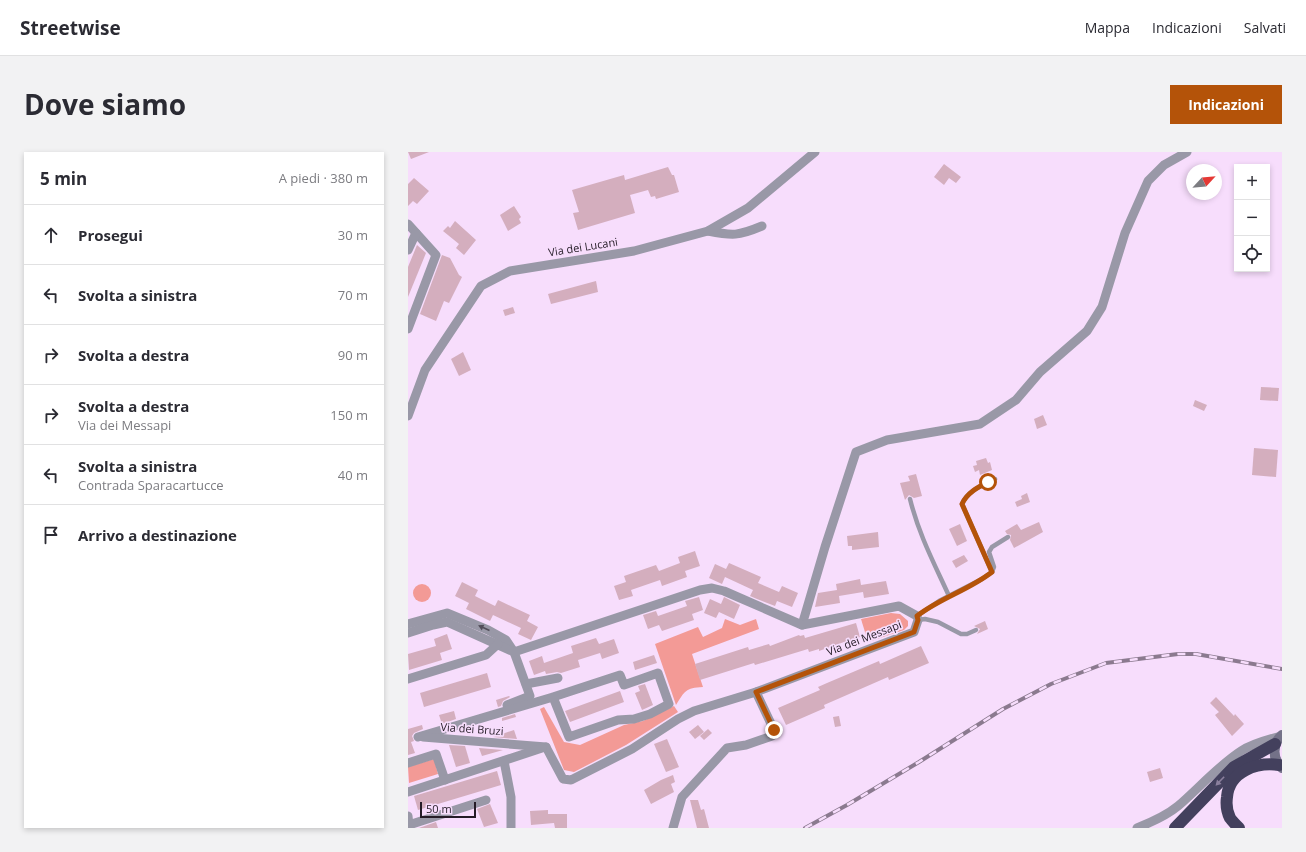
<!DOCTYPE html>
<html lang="it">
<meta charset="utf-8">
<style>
body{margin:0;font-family:"Open Sans",sans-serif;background:#f2f2f3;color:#2b2b33}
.controls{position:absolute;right:12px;top:12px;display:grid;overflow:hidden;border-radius:0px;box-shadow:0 2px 6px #0003}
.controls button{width:36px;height:36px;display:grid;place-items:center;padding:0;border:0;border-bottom:1px solid #e1e1e2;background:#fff;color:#2b2b33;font:20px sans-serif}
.compass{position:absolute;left:778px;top:12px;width:36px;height:36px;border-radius:50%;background:#fff;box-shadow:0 2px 6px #0003;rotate:64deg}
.scale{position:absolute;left:12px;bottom:10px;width:56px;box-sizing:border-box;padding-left:4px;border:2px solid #251c27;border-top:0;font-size:11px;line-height:14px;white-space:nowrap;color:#251c27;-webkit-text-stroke:3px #f7ddfc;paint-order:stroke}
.stop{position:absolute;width:12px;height:12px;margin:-9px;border:3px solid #b45309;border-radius:50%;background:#fff}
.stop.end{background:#b45309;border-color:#fff;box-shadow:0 1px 4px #0008}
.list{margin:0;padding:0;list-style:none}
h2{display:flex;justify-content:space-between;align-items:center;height:52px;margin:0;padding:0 16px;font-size:17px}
h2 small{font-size:13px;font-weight:400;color:#7c7c81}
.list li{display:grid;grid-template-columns:26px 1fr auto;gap:12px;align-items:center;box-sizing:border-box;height:60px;padding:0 16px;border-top:1px solid #e1e1e2}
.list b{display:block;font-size:15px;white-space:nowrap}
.list p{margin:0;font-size:13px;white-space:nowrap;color:#7c7c81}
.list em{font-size:13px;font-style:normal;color:#7c7c81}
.icon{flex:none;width:22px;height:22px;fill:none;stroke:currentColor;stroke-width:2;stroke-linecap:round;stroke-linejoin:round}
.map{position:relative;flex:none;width:874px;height:676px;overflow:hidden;border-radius:0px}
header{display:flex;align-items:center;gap:24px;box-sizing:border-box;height:56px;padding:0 20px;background:#fff;border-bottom:1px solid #e1e1e2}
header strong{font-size:19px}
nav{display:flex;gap:22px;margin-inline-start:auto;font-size:14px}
.intro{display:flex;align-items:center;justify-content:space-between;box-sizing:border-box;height:96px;padding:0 24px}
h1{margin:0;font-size:28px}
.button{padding:10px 18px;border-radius:0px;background:#b45309;color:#fff;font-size:14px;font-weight:700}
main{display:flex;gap:24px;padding:0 24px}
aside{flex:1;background:#fff;border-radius:0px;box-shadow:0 2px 6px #0003}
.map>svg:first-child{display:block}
.green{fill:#f39a96}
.building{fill:#d4aebe}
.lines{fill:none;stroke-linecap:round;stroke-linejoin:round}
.lane{stroke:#9998a7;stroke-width:4.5}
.street{stroke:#9998a7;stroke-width:9}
.secondary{stroke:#747288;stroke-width:10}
.highway{stroke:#43405d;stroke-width:12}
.rail-casing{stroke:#8b7a8f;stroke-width:4}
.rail{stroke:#f7ddfc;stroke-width:2.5;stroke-dasharray:8;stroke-linecap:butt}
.oneway{fill:#534e5a}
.oneway2{fill:#8b7f9d}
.route{stroke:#b45309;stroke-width:5}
.labels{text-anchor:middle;stroke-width:3.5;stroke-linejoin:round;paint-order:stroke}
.street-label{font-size:11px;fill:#251c27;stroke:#f7ddfc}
</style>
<header>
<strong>Streetwise</strong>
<nav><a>Mappa</a><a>Indicazioni</a><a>Salvati</a></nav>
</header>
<div class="intro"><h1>Dove siamo</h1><a class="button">Indicazioni</a></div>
<main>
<aside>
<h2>5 min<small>A piedi · 380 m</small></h2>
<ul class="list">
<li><svg class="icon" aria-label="ahead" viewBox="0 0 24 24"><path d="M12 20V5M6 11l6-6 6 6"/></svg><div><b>Prosegui</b></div><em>30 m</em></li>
<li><svg class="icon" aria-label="left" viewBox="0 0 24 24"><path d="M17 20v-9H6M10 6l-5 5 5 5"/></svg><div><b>Svolta a sinistra</b></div><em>70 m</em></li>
<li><svg class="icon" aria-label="right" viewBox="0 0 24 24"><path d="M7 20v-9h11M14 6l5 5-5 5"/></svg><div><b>Svolta a destra</b></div><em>90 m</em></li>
<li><svg class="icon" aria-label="right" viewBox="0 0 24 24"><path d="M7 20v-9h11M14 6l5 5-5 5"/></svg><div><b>Svolta a destra</b><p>Via dei Messapi</p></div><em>150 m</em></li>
<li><svg class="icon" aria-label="left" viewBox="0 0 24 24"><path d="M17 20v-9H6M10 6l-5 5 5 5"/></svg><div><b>Svolta a sinistra</b><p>Contrada Sparacartucce</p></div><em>40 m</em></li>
<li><svg class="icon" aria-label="arrive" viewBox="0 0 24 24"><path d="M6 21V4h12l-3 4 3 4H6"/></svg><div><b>Arrivo a destinazione</b></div></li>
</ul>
</aside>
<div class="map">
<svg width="874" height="676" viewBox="0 0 874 676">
<rect width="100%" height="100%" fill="#f7ddfc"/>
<g class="green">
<circle cx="14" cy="441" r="9"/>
<polygon points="483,461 492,462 500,469 500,474 496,478 460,490 453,467"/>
<path d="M 317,467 L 332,473 L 348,467 L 351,477 L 284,502 L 295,535 C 277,536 277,539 268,553 L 247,492 L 290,475 L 295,485 L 314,476 Z"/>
<polygon points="266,554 270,560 218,593 166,620 156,618 132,557 136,555 156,590 172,593 216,573 235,569"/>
<polygon points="26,607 30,622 1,631 0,615"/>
</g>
<g class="building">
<polygon points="0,0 21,0 3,7"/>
<polygon points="536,12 553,25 548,31 541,26 536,33 526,25"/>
<polygon points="260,15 264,23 266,23 271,40 248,47 247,44 243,45 240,38 222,43 227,61 170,78 165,61 171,60 164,38 216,23 217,28"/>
<polygon points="6,26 21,39 9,52 5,49 0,54 0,32"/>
<polygon points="106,54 113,65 111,67 113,71 100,79 92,63"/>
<polygon points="47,69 68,88 56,103 48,96 51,92 35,79 40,74 42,76"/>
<polygon points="9,93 18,101 0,145 0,115"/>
<polygon points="34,103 42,106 51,123 54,125 41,151 36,149 28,169 12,162"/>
<polygon points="188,129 190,140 143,152 140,142"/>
<polygon points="105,155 107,161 97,164 95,158"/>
<polygon points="55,200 63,218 51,224 43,207"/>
<polygon points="853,235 871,236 870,249 852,248"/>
<polygon points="787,248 799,253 796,259 785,254"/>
<polygon points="635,263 639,273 629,277 626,267"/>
<polygon points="846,296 870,298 868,325 844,323"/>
<polygon points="578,306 580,311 582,310 584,318 572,323 571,318 567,320 565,314 569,313 568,309"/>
<polygon points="508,322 514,344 506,346 501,343 497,348 492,331 502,329 500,324"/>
<polygon points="619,341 622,350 609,355 607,350 614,347 613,344"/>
<polygon points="631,370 635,380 606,396 602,388 603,383 599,382 597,379 609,372 613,378"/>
<polygon points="552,372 559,389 549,394 541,377"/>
<polygon points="470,380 471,395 444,398 444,394 440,394 439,384"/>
<polygon points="287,399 292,414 277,419 279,425 254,434 252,428 223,438 225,444 211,448 206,434 218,430 216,424 248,413 251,419 272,411 270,405"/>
<polygon points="556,403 560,409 548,416 544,409"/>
<polygon points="321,411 353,425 350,431 371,440 374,434 390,441 384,455 369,449 367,454 349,447 342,444 345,438 317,425 314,432 301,426 307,412 318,417"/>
<polygon points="452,427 453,433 478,429 481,442 456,446 455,440 431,444 432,451 407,455 410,441 429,438 428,432"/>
<polygon points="54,430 70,438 67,444 87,454 90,448 122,463 119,469 130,475 123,488 110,482 113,476 85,463 82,469 58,457 61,451 47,444"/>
<polygon points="291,445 295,458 284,462 286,468 254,479 251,473 240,477 235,463 248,459 250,464 279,454 277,449"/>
<polygon points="316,445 332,453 326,467 311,460 308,466 296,461 302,447 313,452"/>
<polygon points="577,469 580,477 569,482 572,477 566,474"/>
<polygon points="448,471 452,485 443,488 444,489 437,492 436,490 411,499 411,497 401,500 400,497 347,513 346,511 292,528 287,512 340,495 341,498 361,492 362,494 391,483 392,484 396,483 397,486"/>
<polygon points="39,482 44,497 32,501 34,508 1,518 0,502 28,494 26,487"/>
<polygon points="188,486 191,492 206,487 211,501 194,507 192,501 170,508 172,515 153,521 149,520 138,522 137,519 126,523 121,509 134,504 136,511 165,501 163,494"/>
<polygon points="513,494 521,511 481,528 480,525 416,553 417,556 378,573 370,556 412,538 410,535 419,531 471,509 472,512"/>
<polygon points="246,503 249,511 227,518 225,510"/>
<polygon points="79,521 83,535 16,555 12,541"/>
<polygon points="237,532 245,553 234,558 227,541 232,539 230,534"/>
<polygon points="212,539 216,550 162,570 157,559"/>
<polygon points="101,544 102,545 95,549 93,554 90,555 88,548"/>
<polygon points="808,545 826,564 827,562 836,572 824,584 807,563 811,560 802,551"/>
<polygon points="46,559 48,567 34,572 31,563"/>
<polygon points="107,562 108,565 94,569 94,566"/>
<polygon points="431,564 433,574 427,575 425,565"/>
<polygon points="14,573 15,577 6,581 4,584 6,589 3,590 7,601 0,603 0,577"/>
<polygon points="290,573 296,580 287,587 281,580"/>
<polygon points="300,577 304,581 296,588 292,584"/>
<polygon points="106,578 109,587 85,585"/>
<polygon points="259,587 271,615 258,620 246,592"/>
<polygon points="41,593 57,594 62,611 48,615"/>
<polygon points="71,596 95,598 74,604"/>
<polygon points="752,616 755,626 742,630 739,620"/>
<polygon points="89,619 93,633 10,658 6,644"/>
<polygon points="265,623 267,630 263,632 266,640 243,652 236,638 253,628"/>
<polygon points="282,648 290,648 293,658 296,657 301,676 289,676"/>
<polygon points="82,652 90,671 76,675 69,657"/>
<polygon points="140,658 140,662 159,662 159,676 147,676 146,671 123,673 122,659"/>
<polygon points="28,670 30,676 11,676"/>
</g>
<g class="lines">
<g class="lane">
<path d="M 502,347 C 511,383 526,411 541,444"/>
<path d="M 584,420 L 554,352 C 559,339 575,333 587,327"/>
<polyline points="509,464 531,449 574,427 584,420 586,415 581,400 584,395 600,385"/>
<polyline points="510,468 517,467 530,470 553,482 559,482 568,478"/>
</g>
<g class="street">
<polyline points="0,72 28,103 0,177"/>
<path d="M 300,79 C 325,84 330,84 354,74"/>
<polyline points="0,98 8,81"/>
<polyline points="0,264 17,218 73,134 102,119 226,99 300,79 340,56 407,0"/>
<polyline points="0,472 39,461 80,478 98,488 106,500 122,544 99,553"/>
<polyline points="394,473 417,395 448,300 479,288 572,272 608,248 632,220 679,179 694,155 717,81 740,29 756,13 779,0"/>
<polyline points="0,481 25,473 39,470 106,500 292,438 304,436 316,439 394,473 491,454 509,464 510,468 506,480 348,540 286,559 270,567 224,597 163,628 155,627 138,595"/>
<polyline points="0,527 78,503 90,492"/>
<polyline points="118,532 150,526"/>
<polyline points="10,585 145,545 212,523 216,533 250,521 261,552 242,562 226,567 210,568 161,585 145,545"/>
<polyline points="15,585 138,595"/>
<polyline points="96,609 103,645 103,676"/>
<polyline points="0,611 28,602 37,628"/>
<polyline points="0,640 134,596"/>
<polyline points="0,664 1,673 78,648"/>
<polyline points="265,676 274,645 319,596 338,593 364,584 366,578 348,540"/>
<path d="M 729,676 C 744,670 758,664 770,654 C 791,636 810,614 833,599 C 845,591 859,588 873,584"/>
</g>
<path class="secondary" d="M 874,583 C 864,592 864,607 874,616"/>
<g class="highway">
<polyline points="767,676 826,615 867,592"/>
<path d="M 831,676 C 828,673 825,670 822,666 C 819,660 818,652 819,645 C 821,619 849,610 871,613"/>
</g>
<defs>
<polyline id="rail" points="397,676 439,653 511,610 595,557 643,532 698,511 770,502 788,502 874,517"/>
</defs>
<use href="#rail" class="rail-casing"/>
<use href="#rail" class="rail"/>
</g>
<defs><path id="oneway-solid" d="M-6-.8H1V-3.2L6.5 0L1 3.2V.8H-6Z"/></defs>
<use class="oneway" href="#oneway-solid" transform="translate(76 476) rotate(-156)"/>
<use class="oneway2" href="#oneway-solid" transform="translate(812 629) rotate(134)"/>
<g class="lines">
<path class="route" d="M 366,578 L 348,540 L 506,480 L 510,468 L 509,464 C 532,446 561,438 584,420 L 554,352 C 559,341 570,335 580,330"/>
</g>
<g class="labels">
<g class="street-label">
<text transform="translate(175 95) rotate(-9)" y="4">Via dei Lucani</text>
<text transform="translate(456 486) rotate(-21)" y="4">Via dei Messapi</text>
<text transform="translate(64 577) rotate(4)" y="4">Via dei Bruzi</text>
</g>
</g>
</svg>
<div class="controls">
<button>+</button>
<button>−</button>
<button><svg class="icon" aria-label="locate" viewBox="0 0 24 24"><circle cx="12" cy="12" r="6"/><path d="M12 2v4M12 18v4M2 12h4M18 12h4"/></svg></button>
</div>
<svg class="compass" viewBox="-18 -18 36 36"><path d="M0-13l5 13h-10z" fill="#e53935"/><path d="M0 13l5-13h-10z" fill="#7c7c81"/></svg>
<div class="scale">50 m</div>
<div class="stop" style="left:580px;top:330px"></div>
<div class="stop end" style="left:366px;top:578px"></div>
</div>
</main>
